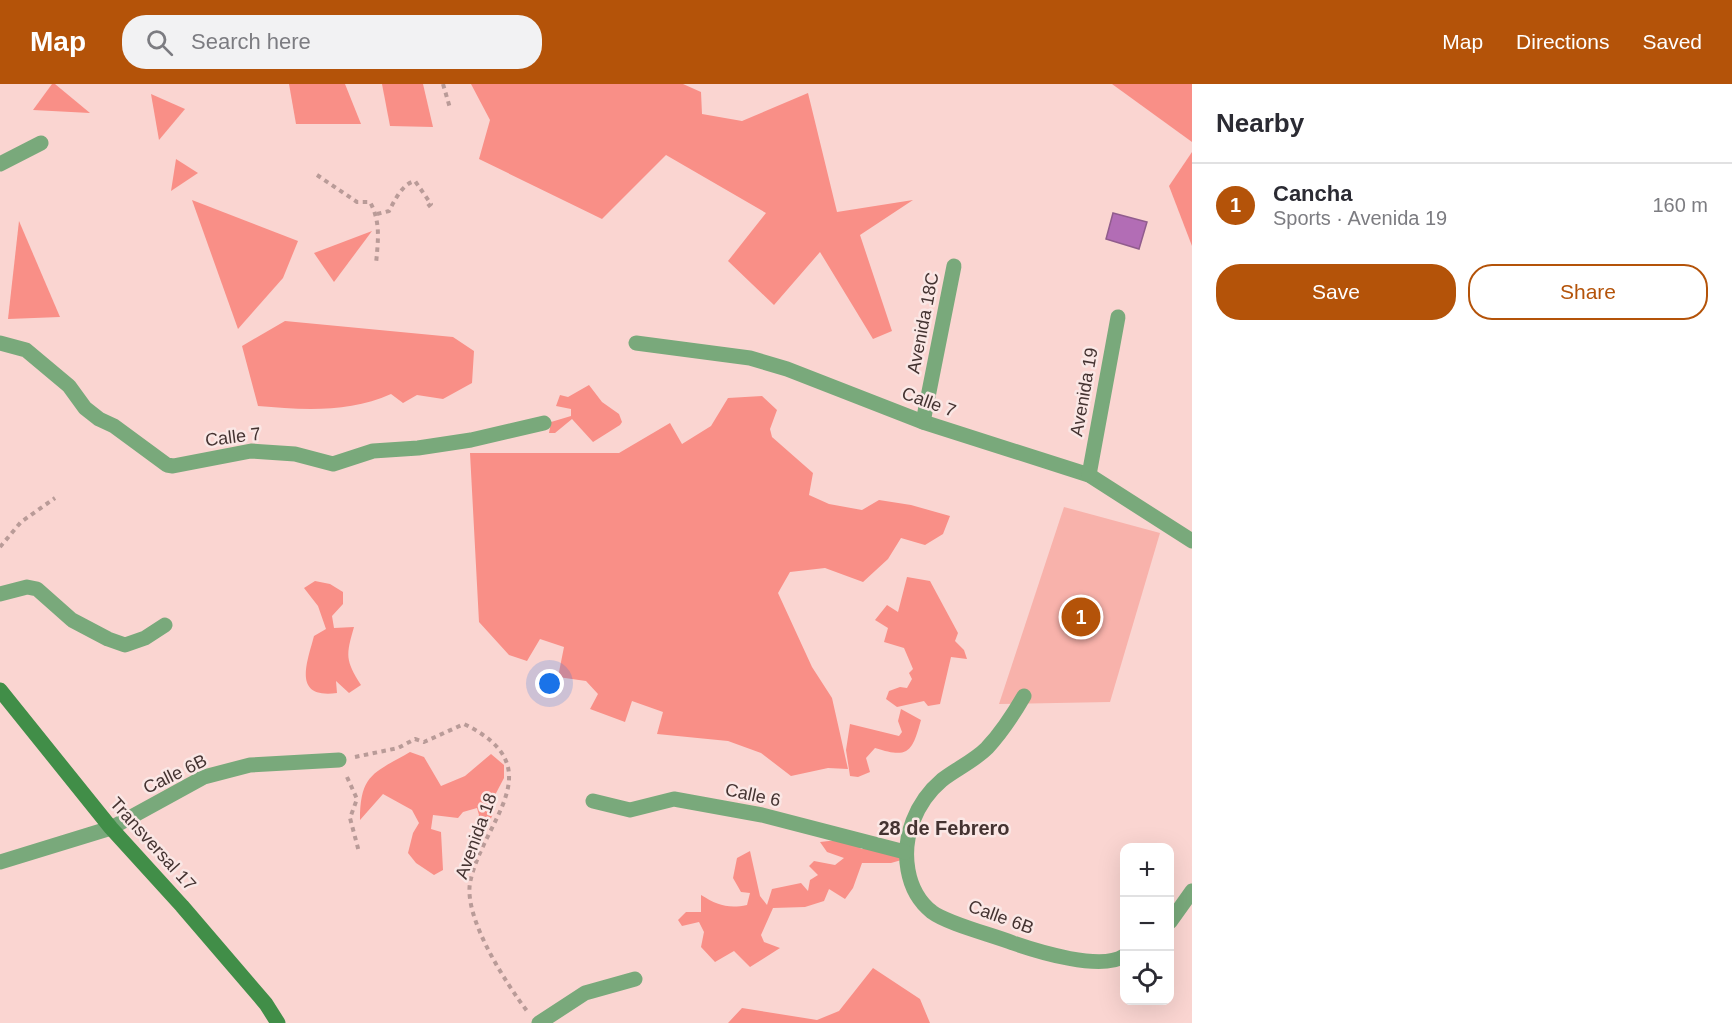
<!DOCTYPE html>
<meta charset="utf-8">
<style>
body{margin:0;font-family:Helvetica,sans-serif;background:#f2f2f3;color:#2b2b33}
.controls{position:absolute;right:18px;bottom:18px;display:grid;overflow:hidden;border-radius:12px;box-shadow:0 6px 24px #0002}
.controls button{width:54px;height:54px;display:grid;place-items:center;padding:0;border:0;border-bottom:2px solid #e1e1e2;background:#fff;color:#2b2b33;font:30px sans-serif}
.you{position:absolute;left:550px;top:600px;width:21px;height:21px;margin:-15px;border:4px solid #fff;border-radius:50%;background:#1a73e8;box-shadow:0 0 0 9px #1a73e833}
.badge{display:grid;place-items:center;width:39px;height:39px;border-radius:50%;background:#b45309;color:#fff;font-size:20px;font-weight:700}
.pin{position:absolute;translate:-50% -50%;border:3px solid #fff;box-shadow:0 2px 6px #0006}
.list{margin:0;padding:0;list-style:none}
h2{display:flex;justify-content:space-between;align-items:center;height:78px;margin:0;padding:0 24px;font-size:26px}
h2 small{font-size:20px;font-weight:400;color:#7c7c81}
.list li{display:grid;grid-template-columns:39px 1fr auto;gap:18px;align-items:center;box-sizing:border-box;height:84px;padding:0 24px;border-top:2px solid #e1e1e2}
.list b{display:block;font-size:22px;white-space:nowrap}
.list p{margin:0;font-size:20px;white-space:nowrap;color:#7c7c81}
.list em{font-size:20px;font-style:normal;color:#7c7c81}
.actions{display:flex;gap:12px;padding:18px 24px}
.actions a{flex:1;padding:14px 0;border:2px solid #b45309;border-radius:24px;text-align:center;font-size:21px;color:#b45309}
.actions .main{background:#b45309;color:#fff}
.icon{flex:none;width:33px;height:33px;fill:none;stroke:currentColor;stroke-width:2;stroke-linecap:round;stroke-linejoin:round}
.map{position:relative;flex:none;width:1192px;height:939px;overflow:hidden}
header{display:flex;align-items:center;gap:36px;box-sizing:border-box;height:84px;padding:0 30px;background:#b45309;color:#fff}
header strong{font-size:28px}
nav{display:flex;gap:33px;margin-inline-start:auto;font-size:21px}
.search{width:420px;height:54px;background:#f2f2f3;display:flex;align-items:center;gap:15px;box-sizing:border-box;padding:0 21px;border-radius:24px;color:#7c7c81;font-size:22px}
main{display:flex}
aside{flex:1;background:#fff}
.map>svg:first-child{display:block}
.green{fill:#f8b2ab}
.forest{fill:#f98f87}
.water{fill:#b26db5;stroke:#915c8d;stroke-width:1.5}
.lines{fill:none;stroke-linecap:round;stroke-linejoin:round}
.path{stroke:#b99b98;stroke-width:4;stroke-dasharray:4.5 4.5;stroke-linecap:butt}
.street{stroke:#79a97b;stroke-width:15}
.secondary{stroke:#418e48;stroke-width:15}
.labels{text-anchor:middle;stroke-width:5;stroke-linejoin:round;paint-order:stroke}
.street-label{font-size:18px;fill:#443331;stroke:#fae7e5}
.neighbourhood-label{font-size:20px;font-weight:bold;fill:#443331;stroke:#fae7e5}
</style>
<header>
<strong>Map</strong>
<div class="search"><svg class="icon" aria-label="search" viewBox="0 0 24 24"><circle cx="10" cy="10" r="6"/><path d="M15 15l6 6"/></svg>Search here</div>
<nav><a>Map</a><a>Directions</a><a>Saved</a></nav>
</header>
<main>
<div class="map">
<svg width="1192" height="939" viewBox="0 0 1192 939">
<rect width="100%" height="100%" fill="#fad5d1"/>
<polygon class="green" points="1064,423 1160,449 1110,618 999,620"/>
<g class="forest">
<polygon points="52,0 55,0 90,29 33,26"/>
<polygon points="289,0 345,0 361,40 296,40"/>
<polygon points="382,0 423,0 433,43 390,42"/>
<polygon points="471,0 683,0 701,8 702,30 742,37 808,9 837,128 913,116 860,151 892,247 873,255 820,168 774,221 728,177 766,129 666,71 602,135 479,75 490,36"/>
<polygon points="1112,0 1192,0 1192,58"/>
<polygon points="151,10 185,25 159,56"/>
<polygon points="1192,68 1192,162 1169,102"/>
<polygon points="176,75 198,89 171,107"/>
<polygon points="192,116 298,157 283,194 238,245"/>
<polygon points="19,137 60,233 8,235"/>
<polygon points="372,147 334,198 314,169"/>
<path d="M 285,237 L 453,253 L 474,267 L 472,299 L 443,315 L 417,311 L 403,319 L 391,310 C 349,329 303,326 258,322 L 242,262 Z"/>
<polygon points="589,301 602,318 619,330 622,338 620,341 593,358 572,335 555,349 549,349 551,338 571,332 571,325 556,322 560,311 568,313"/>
<polygon points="762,312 777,326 770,345 772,353 813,389 809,411 829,420 862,426 879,416 911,421 950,432 943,450 925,461 901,454 888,475 863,498 825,484 790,488 778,509 812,583 832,614 848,685 828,684 791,692 761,669 728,657 657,650 663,628 632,617 625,638 590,625 598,610 586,597 558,593 564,563 540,555 527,577 509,571 479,538 470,369 619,369 670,339 682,360 711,342 728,314"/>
<polygon points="907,493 930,497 958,549 955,557 964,566 967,575 951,573 940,620 928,622 924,617 897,623 886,615 889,607 900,603 907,604 912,595 909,589 913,585 904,564 884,558 888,544 875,536 887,521 898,528"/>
<path d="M 315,497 L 330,500 L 343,508 L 343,520 L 332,532 L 334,544 L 354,543 C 346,571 345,576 361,601 L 349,609 L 336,597 L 337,609 C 292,615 307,579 314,552 L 326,545 L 318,522 L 304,504 Z"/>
<path d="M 901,625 L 921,636 C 912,668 909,675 875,664 L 866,674 L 870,688 L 858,693 L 850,692 L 846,666 L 850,640 L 899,652 L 902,648 L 898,637 Z"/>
<path d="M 410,668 L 424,673 L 441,702 L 465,692 L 491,670 L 504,681 L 504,694 L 494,713 L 494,727 L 478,767 L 474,767 L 473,747 L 479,731 L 477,724 L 463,728 L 458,734 L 433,731 L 431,745 L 441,748 L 443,786 L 434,791 L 416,779 L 408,769 L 413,749 L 419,739 L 412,726 L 383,710 L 360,736 C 360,690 374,689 410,668 Z"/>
<path d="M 855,754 L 861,765 L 891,764 L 905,775 L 891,779 L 862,779 L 853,804 L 845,815 L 829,805 L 824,817 L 805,823 L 773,824 L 761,851 L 764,858 L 780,864 L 750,883 L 734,867 L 715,878 L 701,863 L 704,848 L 699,838 L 682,842 L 678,836 L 686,828 L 701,828 L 701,811 C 717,821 728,825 747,821 L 750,809 L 741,808 L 733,794 L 737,774 L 750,767 L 760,812 L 767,821 L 772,805 L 801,799 L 808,807 L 810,796 L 818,791 L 809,782 L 814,777 L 835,781 L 844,774 L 827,768 L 820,758 Z"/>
<polygon points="873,884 920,915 930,939 728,939 742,924 817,936 839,927"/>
</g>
<polygon class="water" points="1113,129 1147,138 1139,165 1106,155"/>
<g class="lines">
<g class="path">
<polyline points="443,0 450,24"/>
<path d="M 317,91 L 357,118 L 370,118 C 381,138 378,157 376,180"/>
<path d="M 377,130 L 389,127 C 395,116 402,100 415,97 L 431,120 L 426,124"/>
<polyline points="0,463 21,438 55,414"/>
<path d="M 355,673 L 398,664 L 415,655 L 424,658 L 464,640 C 555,684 482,737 470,799 C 464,835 506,899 527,927"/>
<polyline points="347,693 357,715 350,734 359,768"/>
</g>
<g class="street">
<polyline points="0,80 41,59"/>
<polyline points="0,259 26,266 69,302 85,324 99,335 114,342 167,381 173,382 251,367 295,370 333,380 373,367 418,364 471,356 544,339"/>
<polyline points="636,259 750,274 787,285 923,338 1089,391 1192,457"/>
<polyline points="923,338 954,182"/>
<polyline points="1089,391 1118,233"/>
<polyline points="0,510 27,503 37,505 72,536 108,555 125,561 145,554 165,541"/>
<path d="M 1024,612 C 1013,631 1002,648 987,664 C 974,677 956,685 942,696 C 916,718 902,753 908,786 C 911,803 918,817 932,828 C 948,840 993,851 1013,859 C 1039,868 1101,887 1124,872"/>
<polyline points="593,717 630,726 674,715 762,731 905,768"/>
<polyline points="0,778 111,744 204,693 250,681 339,676"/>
<polyline points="1170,838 1192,807"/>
<polyline points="539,939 585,909 635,895"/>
</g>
<polyline class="secondary" points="0,606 111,744 182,822 266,920 278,939"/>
</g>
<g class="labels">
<g class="street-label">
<text transform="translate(923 239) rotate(-79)" y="6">Avenida 18C</text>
<text transform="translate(1084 308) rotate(-80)" y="6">Avenida 19</text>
<text transform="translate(929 318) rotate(20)" y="6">Calle 7</text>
<text transform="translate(233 353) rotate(-7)" y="6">Calle 7</text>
<text transform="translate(175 690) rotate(-26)" y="6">Calle 6B</text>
<text transform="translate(753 711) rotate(12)" y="6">Calle 6</text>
<text transform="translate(476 752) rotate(-70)" y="6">Avenida 18</text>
<text transform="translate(153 760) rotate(48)" y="6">Transversal 17</text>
<text transform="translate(1001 833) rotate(20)" y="6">Calle 6B</text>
</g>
<g class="neighbourhood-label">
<text x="944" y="751">28 de Febrero</text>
</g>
</g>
</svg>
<div class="controls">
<button>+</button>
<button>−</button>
<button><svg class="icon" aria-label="locate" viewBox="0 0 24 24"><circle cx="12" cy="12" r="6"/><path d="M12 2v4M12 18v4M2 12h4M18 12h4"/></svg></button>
</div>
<div class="you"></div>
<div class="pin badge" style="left:1081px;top:533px">1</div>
</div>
<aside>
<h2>Nearby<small></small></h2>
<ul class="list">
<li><span class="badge">1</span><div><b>Cancha</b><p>Sports · Avenida 19</p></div><em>160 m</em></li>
</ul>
<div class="actions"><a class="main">Save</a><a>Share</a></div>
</aside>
</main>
